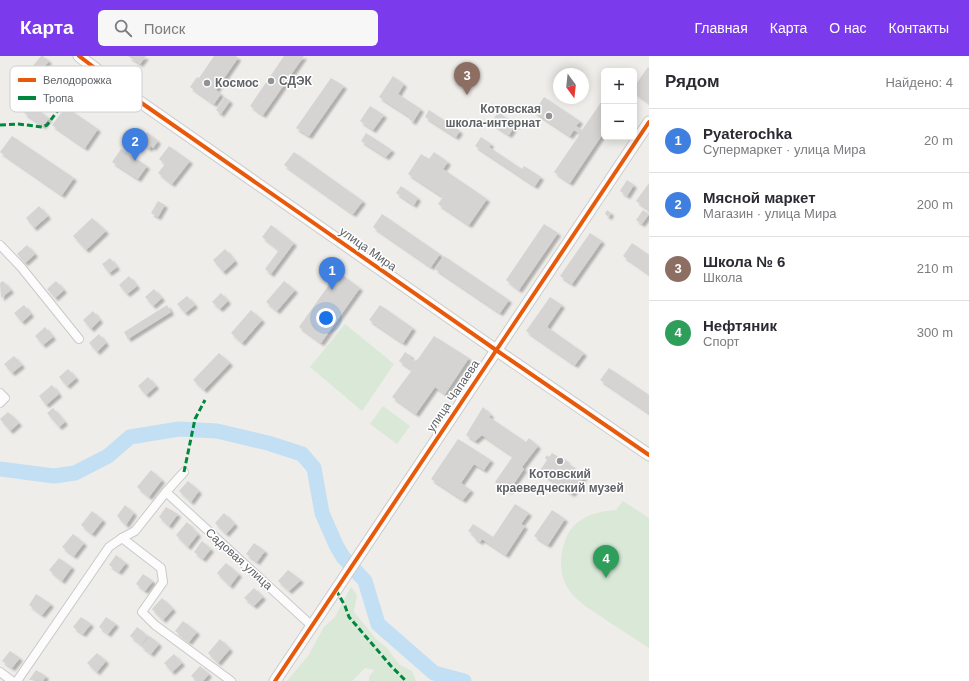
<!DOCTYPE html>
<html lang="ru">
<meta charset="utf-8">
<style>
body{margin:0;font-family:Helvetica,sans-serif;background:#f7f7f7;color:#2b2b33}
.controls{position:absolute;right:12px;top:12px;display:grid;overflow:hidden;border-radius:6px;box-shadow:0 2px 10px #0003}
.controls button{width:36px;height:36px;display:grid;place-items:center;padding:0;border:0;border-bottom:1px solid #e1e1e2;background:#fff;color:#2b2b33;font:20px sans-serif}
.compass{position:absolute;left:553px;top:12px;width:36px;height:36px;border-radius:50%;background:#fff;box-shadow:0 2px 10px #0003;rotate:165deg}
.you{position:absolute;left:326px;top:262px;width:14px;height:14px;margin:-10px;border:3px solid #fff;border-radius:50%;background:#1a73e8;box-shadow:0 0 0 6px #1a73e833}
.badge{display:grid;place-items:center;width:26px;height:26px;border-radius:50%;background:#7c3aed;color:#fff;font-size:13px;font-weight:700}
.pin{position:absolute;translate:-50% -33px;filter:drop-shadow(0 1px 2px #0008)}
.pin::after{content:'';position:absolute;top:21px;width:14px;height:12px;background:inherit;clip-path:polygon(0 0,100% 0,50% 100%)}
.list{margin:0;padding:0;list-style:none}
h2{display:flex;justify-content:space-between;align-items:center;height:52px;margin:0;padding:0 16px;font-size:17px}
h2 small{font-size:13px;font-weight:400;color:#7c7c81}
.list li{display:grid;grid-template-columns:26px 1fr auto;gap:12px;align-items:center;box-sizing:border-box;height:64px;padding:0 16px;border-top:1px solid #e1e1e2}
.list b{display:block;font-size:15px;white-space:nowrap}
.list p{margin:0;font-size:13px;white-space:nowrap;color:#7c7c81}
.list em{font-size:13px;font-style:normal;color:#7c7c81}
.icon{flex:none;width:22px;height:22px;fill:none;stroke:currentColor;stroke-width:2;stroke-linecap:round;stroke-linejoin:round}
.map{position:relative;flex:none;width:649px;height:625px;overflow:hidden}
header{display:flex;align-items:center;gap:24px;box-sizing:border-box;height:56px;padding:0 20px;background:#7c3aed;color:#fff}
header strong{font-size:19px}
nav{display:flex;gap:22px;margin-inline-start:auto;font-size:14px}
.search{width:280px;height:36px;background:#f7f7f7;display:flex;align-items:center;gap:10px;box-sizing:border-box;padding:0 14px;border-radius:6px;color:#7c7c81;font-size:15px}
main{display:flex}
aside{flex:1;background:#fff}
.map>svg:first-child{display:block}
.green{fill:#d9e8d7}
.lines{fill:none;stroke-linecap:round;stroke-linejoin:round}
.river{stroke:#c3dff3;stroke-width:15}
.building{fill:#d5d4d2;filter:url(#shadow)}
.street-casing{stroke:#c9c9c9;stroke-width:10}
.secondary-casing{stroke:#cbcbcb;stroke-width:13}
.street{stroke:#fcfcfc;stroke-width:8}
.secondary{stroke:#fcfcfc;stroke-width:11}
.quiet{stroke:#00873e;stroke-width:3;stroke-dasharray:6 3;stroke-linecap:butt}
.cycleway-casing{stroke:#fff;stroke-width:6}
.cycleway{stroke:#e8590c;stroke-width:4}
.poi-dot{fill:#919395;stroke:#fff;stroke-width:1.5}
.labels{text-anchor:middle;stroke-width:3;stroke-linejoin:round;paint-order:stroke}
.poi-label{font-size:12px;font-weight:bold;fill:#5f6367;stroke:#fff;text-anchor:start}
.street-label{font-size:12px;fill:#5f6367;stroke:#fff}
.key{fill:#fff;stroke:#cfd0d1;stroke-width:1}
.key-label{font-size:11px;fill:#5f6367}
</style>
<header>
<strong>Карта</strong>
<div class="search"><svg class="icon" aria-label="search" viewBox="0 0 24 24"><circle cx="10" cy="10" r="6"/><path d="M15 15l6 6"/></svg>Поиск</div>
<nav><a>Главная</a><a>Карта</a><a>О нас</a><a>Контакты</a></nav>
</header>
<main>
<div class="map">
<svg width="649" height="625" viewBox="0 0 649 625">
<defs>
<filter id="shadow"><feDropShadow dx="3" dy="3" stdDeviation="1" flood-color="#0004"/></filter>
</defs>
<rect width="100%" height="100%" fill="#eeedea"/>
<g class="green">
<polygon points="345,268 394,308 362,355 310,311"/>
<polygon points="383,350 410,370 397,388 370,368"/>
<path d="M 623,445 L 649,462 L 649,592 C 635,583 620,573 606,564 C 595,556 583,550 574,540 C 558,523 558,500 567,480 C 576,461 597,455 616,454 Z"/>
<polygon points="351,531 357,539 354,556 377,584 386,591 400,609 412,615 416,625 369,625 369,621 374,614 365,612 352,625 287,625 308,600 324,571 335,561"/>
</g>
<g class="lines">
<polyline class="river" points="0,413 54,420 75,417 108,400 130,381 179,373 217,375 268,387 302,398 314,412 322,457 336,489 343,501 365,525 378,568 434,617 464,625"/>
</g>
<g class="building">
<polygon points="41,0 43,0 49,5 28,30 21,24"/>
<polygon points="128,0 146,0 140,8"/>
<polygon points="214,0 236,0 238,2 216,34 221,38 214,48 190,31 197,21 199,22"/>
<polygon points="284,0 304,0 263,59 250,50"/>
<polygon points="648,11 649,12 649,47 634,36 634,31"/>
<polygon points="393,20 404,28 398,38 421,53 413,66 409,63 410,61 379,41"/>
<polygon points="331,22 344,30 309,80 296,72"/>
<polygon points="225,41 230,45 221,58 216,54"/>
<polygon points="544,41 580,65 576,70 582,74 604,42 604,76 570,127 554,116 580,78 574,74 570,80 534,56"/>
<polygon points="30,48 49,62 43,70 24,57"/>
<polygon points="370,50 384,59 373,74 360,65"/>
<polygon points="66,51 98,73 85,92 52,69"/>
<polygon points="429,54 460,75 456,81 425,61"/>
<polygon points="498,56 516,68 509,79 491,67"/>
<polygon points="147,76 158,85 153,92 151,90 149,93 142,87 144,85 142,83"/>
<polygon points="366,77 392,94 386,101 361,85"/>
<polygon points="12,80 74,122 62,139 0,96"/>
<polygon points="481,81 491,88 489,91 522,113 524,110 541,121 535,130 475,90"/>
<polygon points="169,90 190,105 172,128 158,117 165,108 159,103"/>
<polygon points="121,93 147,110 138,123 112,106"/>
<polygon points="294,96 363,145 353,158 284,109"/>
<polygon points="434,96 448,106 443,113 487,143 469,169 438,148 443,141 408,118 421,98 429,103"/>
<polygon points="627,124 634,129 627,140 620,135"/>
<polygon points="649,127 649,154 636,145"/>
<polygon points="401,130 418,142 414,149 396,137"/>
<polygon points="158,145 165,149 158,161 151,157"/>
<polygon points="39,150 48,160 34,172 26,162"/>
<polygon points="607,154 611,157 609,161 605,158"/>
<polygon points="643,154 649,158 642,168 636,164"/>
<polygon points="382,158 440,198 431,211 373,171"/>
<polygon points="92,162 106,175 86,194 73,180"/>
<polygon points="544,168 558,177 519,234 506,224"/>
<polygon points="271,169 294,187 271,218 265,213 279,194 262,181"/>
<polygon points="590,177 602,185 572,228 560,220"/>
<polygon points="632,187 649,199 649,218 623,200"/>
<polygon points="27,189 35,198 25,207 17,198"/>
<polygon points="225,193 235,205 223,216 213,204"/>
<polygon points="444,200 509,244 500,257 435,213"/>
<polygon points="110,202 117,211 109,217 102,208"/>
<polygon points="338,216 360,232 321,287 299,271"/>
<polygon points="129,220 137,230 127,238 119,229"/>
<polygon points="3,225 11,234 1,242 0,227"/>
<polygon points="56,225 64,234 55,242 47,233"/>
<polygon points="284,225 295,234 277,255 266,246"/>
<polygon points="154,233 162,242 153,250 145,241"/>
<polygon points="221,237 228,245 220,253 212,246"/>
<polygon points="187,240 195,249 185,257 177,248"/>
<polygon points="550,241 562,249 547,271 584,297 575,309 526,275"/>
<polygon points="24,249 31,258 22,266 14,257"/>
<polygon points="167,249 171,256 128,283 124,276"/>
<polygon points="380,249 413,272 403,287 369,264"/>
<polygon points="251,254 262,264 242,287 231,277"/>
<polygon points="93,255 100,264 91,273 83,264"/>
<polygon points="45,271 53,281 43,289 35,280"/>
<polygon points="99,278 106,287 97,296 89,287"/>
<polygon points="434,280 469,302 445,338 435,331 416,358 392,341 412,314 399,305 405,296 411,300 410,302 414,305 418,303"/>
<polygon points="219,297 230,307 204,334 193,324"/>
<polygon points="14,300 22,309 12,317 4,308"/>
<polygon points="609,312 649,339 649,357 600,324"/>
<polygon points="68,313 76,322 67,330 59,321"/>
<polygon points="148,321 156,330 146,339 138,330"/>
<polygon points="52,329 59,338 46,349 39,340"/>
<polygon points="483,351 491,359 489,361 526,386 529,382 538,390 522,411 524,413 509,435 495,426 513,400 482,379 475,385 466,379"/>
<polygon points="53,352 65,366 59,371 47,357"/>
<polygon points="8,356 19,367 10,375 0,363"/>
<polygon points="458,383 491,404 484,414 474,408 461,427 471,434 463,444 431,423"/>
<polygon points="552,397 559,401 560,400 567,405 566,406 585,419 572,438 539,416 547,404 545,402 547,399 549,401"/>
<polygon points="151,414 162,424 149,441 137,431"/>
<polygon points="188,425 199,435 191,446 179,435"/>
<polygon points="515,448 529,457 521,468 525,470 506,499 482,483 480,486 473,481 474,479 468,475 473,468 493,481"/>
<polygon points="125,449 134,457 126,469 117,460"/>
<polygon points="166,451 178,458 169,470 159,461"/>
<polygon points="552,454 565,463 548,489 534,480"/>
<polygon points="92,455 103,464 92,478 81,469"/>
<polygon points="224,457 235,468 226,478 215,467"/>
<polygon points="187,466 198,478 188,491 176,479"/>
<polygon points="73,478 84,487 74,500 62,491"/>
<polygon points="202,485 211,493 203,503 194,496"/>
<polygon points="254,487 265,495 257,506 246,498"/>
<polygon points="116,499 126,507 119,516 109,509"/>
<polygon points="59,502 72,511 62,525 49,514"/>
<polygon points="226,507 239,518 230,530 217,517"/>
<polygon points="288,514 301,524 289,535 278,525"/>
<polygon points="143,518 153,525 145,535 136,528"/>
<polygon points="254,532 263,541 254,550 244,542"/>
<polygon points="36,538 51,548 42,559 29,549"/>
<polygon points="162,542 173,553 163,564 152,553"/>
<polygon points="81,561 91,568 83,578 73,571"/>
<polygon points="106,561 116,568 108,578 99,571"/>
<polygon points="183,565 197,576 189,586 175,575"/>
<polygon points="137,571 148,580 141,589 130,580"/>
<polygon points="150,580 159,588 151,598 141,590"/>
<polygon points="220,583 230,593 218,607 208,597"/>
<polygon points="10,595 20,602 12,612 2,605"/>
<polygon points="97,597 106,605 97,616 87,607"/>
<polygon points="174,598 182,607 172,616 164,607"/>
<polygon points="200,610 209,618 203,625 197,625 191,620"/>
<polygon points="36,614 46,620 43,625 29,624"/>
</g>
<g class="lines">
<defs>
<g id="street">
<polyline points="0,189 21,211 79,283"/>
<polyline points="0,337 5,342 0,347"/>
<polyline points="166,436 312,570"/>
<polyline points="122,482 161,512 163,526 142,556 155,569 231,625"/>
<polyline points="0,616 12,625"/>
<polyline points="17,625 109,491 122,482 135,475 166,436 184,416"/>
</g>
<g id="secondary">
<polyline points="79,0 133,41 496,294 649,399"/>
<polyline points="275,625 649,66"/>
</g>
</defs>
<use href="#street" class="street-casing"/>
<use href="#secondary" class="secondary-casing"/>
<use href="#street" class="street"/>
<use href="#secondary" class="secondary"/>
<g class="quiet">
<polyline points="0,69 18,68 42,71 47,69 77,29"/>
<polyline points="184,416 195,363 205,344"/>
<polyline points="336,534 345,550 349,561 391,610 406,625"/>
</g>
<defs>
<g id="cycleway">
<polyline points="79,0 133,41 496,294 649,399"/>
<polyline points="275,625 649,66"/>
</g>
</defs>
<use href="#cycleway" class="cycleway-casing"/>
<use href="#cycleway" class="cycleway"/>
</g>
<g class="poi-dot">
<circle cx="271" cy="25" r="4"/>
<circle cx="207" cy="27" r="4"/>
<circle cx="549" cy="60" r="4"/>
<circle cx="560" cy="405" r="4"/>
</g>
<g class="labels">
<g class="poi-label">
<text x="279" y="29">СДЭК</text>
<text x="215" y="31">Космос</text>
<text x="541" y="57" text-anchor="end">Котовская<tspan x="541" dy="14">школа-интернат</tspan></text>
<text x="560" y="422" text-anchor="middle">Котовский<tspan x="560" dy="14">краеведческий музей</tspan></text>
</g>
<g class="street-label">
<text transform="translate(368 193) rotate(35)" y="4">улица Мира</text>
<text transform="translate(453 340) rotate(-56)" y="4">улица Чапаева</text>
<text transform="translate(239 503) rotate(42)" y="4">Садовая улица</text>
</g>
</g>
<rect x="10" y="10" width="132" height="46" rx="6" class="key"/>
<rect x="18" y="22" width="18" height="4" fill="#e8590c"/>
<rect x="18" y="40" width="18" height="4" fill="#00873e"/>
<g class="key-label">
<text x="43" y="28">Велодорожка</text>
<text x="43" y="46">Тропа</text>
</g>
</svg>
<div class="controls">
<button>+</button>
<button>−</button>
</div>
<svg class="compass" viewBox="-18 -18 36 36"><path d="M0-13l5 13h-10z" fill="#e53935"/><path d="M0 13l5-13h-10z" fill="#7c7c81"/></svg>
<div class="you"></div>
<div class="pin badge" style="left:332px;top:234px;background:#3f7fe0">1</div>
<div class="pin badge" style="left:135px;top:105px;background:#3f7fe0">2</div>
<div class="pin badge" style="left:467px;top:39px;background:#8d6e63">3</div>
<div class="pin badge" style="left:606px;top:522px;background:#2e9e5b">4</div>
</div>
<aside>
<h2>Рядом<small>Найдено: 4</small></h2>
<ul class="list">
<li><span class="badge" style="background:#3f7fe0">1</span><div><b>Pyaterochka</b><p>Супермаркет · улица Мира</p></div><em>20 m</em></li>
<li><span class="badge" style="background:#3f7fe0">2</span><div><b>Мясной маркет</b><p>Магазин · улица Мира</p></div><em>200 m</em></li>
<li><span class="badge" style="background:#8d6e63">3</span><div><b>Школа № 6</b><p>Школа</p></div><em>210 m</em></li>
<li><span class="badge" style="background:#2e9e5b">4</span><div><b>Нефтяник</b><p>Спорт</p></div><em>300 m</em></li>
</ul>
</aside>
</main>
